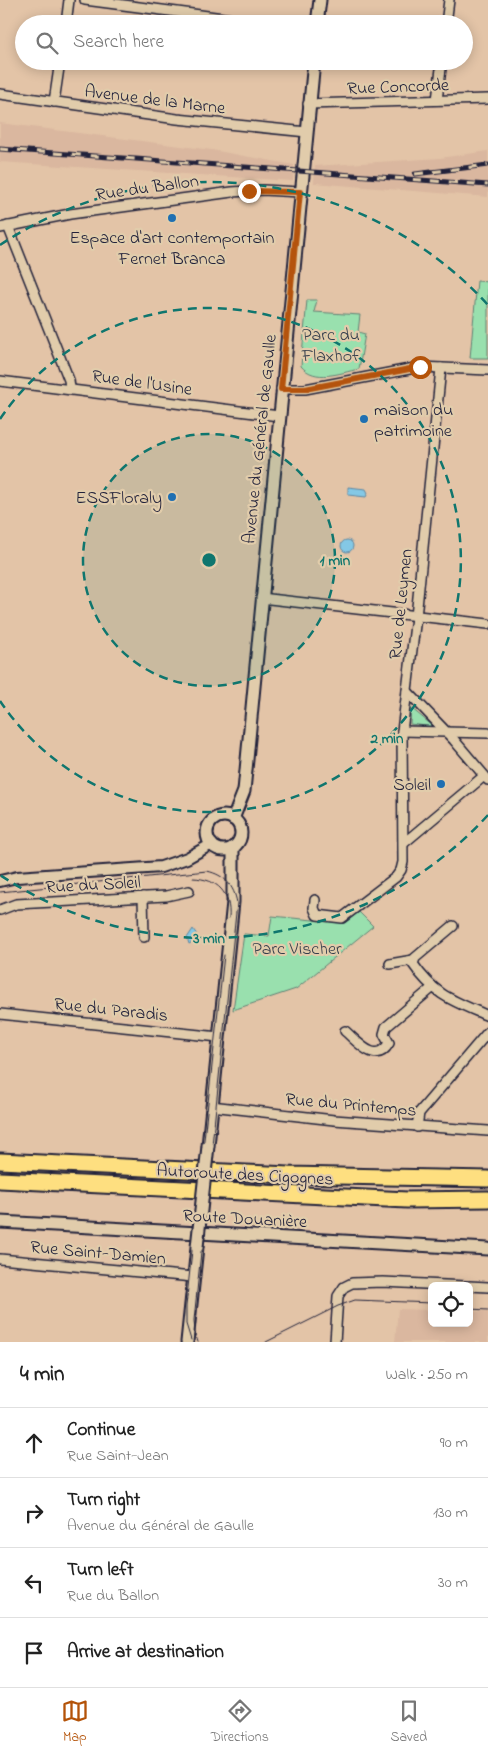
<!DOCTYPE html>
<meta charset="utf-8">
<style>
body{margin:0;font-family:"Indie Flower",sans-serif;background:#f6f6f6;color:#222}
.controls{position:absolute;right:15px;bottom:15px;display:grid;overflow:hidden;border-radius:8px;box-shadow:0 2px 12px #0003}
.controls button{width:45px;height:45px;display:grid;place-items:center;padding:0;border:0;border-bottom:1px solid #e0e0e0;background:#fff;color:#222;font:25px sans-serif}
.stop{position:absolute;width:15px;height:15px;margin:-11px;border:4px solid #b45309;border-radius:50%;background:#fff}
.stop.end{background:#b45309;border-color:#fff;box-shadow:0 1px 5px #0008}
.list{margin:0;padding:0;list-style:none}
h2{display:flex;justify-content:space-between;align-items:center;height:65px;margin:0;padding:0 20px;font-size:21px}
h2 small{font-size:16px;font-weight:400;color:#767676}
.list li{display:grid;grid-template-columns:32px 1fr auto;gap:15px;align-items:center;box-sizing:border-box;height:70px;padding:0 20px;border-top:1px solid #e0e0e0}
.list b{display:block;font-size:19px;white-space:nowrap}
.list p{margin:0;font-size:16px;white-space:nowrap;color:#767676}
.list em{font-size:16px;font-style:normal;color:#767676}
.icon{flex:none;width:28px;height:28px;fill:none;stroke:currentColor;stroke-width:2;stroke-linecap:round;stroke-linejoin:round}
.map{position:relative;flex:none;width:488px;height:1342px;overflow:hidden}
.search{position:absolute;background:#fff;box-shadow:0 2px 12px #0003;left:15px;right:15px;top:15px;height:55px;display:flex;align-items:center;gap:12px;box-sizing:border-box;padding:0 18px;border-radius:28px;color:#767676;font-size:19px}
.sheet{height:345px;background:#fff}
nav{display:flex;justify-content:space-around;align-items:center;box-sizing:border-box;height:70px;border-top:1px solid #e0e0e0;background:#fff;font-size:14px;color:#767676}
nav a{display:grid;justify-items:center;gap:2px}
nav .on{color:#b45309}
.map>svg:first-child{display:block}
.built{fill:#dab79f}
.green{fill:#99e0ae;stroke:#5e8174}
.water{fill:#84c8e5;stroke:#5d86a1}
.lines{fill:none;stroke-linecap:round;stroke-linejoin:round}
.minor-tunnel{stroke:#bca491;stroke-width:9;stroke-dasharray:9 4.5;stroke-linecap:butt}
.minor-casing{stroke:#22223b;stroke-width:12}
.tertiary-casing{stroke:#22223b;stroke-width:14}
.secondary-casing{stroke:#22223b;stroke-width:15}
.motorway-casing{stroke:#22223b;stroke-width:19}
.minor{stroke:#e1ccab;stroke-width:9}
.tertiary{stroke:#e1ccab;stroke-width:10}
.secondary{stroke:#e1ccab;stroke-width:11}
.motorway{stroke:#fedf80;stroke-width:15}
.tram{stroke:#22223b;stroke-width:1}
.rail-casing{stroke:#22223b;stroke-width:5}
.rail{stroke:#e1ccab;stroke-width:3;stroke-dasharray:9;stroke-linecap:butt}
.secondary-bridge-casing{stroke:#22223b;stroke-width:15;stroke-linecap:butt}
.secondary-bridge{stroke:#e1ccab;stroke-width:11}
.route{stroke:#b45309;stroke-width:6}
.ring{fill:none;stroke:#0f766e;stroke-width:2.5;stroke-dasharray:9 6}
.poi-dot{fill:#1f6fb2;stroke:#e1ccab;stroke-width:2}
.labels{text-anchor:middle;stroke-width:4.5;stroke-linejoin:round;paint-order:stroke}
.street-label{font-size:18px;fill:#22223b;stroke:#e1ccab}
.poi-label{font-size:18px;fill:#22223b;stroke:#e1ccab;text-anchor:end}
.park-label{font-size:18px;fill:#343e4c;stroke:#e1ccab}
.centre{fill:#0f766e;stroke:#e1ccab;stroke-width:2.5}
.ring-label{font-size:15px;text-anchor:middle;font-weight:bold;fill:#0f766e;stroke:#e1ccab;stroke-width:4.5;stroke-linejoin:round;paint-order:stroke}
</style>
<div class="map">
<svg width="488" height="1342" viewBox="0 0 488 1342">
<rect width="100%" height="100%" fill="#e3c4a7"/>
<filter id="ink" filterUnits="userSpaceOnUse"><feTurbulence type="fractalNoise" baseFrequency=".02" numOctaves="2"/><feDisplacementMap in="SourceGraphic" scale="10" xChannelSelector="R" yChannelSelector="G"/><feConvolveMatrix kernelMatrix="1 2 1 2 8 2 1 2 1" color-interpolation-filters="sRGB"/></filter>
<g filter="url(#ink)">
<g class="built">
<polygon points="0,123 212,150 294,165 293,181 0,162"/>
<polygon points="488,151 488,197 314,183 315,166 440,158"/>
<polygon points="398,1309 432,1310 432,1323 469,1323 469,1312 488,1311 488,1342 395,1342"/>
</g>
<g class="green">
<polygon points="477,281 488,282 488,358 470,358"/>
<path d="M 307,300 L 317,300 L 314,312 L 360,315 L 358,332 L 365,334 L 359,369 C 340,373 315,383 301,366 Z"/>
<polygon points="411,708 434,727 410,724"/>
<polygon points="359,912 373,926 296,989 233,1010 244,934 269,936 272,916 344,923"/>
</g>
<g class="water">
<polygon points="348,487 366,489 368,493 366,497 348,495"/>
<circle cx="347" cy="546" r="6"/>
<polygon points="193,929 197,935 193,942 189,944 187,938"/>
</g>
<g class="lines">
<polyline class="minor-tunnel" points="231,19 253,21"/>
<defs>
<g id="minor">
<polyline points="85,0 231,19"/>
<polyline points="253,21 273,24"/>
<polyline points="66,24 69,0"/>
<polyline points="446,24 449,0"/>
<polyline points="0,94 177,119 307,132"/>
<polyline points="437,100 442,61"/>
<polyline points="54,102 60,61"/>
<polyline points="308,104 488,99"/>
<polyline points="8,226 69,380 70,388"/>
<polyline points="0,228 70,214 232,192 263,190 300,192"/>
<polyline points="0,381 279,416"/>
<polyline points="281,389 305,389 420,367 488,370"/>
<polyline points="261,598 488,624"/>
<polyline points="407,691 454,740 488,780"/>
<polyline points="402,731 488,733"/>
<polyline points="404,843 484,776"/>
<polyline points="143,897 144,937"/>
<polyline points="315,900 314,908 317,915 342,918 396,877 401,870 403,862 402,731 416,617 441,368"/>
<polyline points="0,910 16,904 166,896 189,891"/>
<path d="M 453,926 L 415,958 L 413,964 C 435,996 454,1001 488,1016"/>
<polyline points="390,964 413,960"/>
<polyline points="0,1014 219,1037"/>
<path d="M 345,1031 C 358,1042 376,1066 389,1043 L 384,1034 L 386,1027 L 432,988"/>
<polyline points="211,1106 334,1120 488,1131"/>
<polyline points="417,1127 419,1113 488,1032"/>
<polyline points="0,1259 193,1277"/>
<polyline points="469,1286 488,1287"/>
<polyline points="335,1342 338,1296 344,1287 352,1283 383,1282 466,1286"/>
</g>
<polyline id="tertiary" points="0,881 17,877 161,867 187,858 212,844"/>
<g id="secondary">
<polyline points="317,24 320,0"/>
<circle cx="224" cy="833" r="17"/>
<polyline points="233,819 244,791 314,61"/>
<polyline points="208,1146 233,902 233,847"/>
<polyline points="0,1222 488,1249"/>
<polyline points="187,1342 197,1247"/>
</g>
<g id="motorway">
<polyline points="0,1161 289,1175 488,1179"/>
<polyline points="0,1180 407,1200 488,1199"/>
</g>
</defs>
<use href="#minor" class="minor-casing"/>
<use href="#tertiary" class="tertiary-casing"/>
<use href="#secondary" class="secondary-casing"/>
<use href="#motorway" class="motorway-casing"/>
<use href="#minor" class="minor"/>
<use href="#tertiary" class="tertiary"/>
<use href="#secondary" class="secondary"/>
<use href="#motorway" class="motorway"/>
<g class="tram">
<path d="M 193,878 C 218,879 231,893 229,918"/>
<path d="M 0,892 L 207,871 C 225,875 234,886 237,903 L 194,1320 L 195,1333 L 198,1342"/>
<polyline points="469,1309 488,1310"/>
<polyline points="191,1340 186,1324 186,1306 224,955"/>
<polyline points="266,1342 338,1306 355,1300 432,1303"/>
</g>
<defs>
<g id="rail">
<polyline points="0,149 488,185"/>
<polyline points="415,174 488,165"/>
</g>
</defs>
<use href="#rail" class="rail-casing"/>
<use href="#rail" class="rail"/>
<defs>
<polyline id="secondary-bridge" points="197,1247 208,1146"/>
</defs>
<use href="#secondary-bridge" class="secondary-bridge-casing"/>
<use href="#secondary-bridge" class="secondary-bridge"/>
</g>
</g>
<g class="lines" filter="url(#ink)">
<polyline class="route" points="249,191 300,192 281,389 305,389 420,367"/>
</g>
<circle cx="209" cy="560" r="126" fill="#0f766e" fill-opacity=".12"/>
<g class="ring">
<circle cx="209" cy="560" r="126"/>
<path d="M0 419A252 252 0 1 1 0 701"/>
<path d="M488 815A378 378 0 0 1 0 875M0 245A378 378 0 0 1 488 305"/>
</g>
<g class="poi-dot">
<circle cx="172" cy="218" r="5"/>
<circle cx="364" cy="419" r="5"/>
<circle cx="172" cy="497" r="5"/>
<circle cx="441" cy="784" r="5"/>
</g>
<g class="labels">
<g class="street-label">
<text transform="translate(398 86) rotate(-2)" y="6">Rue Concorde</text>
<text transform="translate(155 99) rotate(7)" y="6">Avenue de la Marne</text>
<text transform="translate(147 187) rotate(-8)" y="6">Rue du Ballon</text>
<text transform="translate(142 382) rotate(8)" y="6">Rue de l'Usine</text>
<text transform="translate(259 439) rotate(-84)" y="6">Avenue du Général de Gaulle</text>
<text transform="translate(400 604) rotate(-84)" y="6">Rue de Leymen</text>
<text transform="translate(93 884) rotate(-3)" y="6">Rue du Soleil</text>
<text transform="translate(111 1009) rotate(6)" y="6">Rue du Paradis</text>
<text transform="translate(351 1104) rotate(5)" y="6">Rue du Printemps</text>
<text transform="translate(245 1174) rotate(3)" y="6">Autoroute des Cigognes</text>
<text transform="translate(245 1218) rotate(3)" y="6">Route Douanière</text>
<text transform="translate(98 1252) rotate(5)" y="6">Rue Saint-Damien</text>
</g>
<g class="poi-label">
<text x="172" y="243" text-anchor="middle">Espace d'art contemportain<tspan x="172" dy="21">Fernet Branca</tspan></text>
<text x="374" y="415" text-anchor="start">maison du<tspan x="374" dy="21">patrimoine</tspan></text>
<text x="162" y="503">ESSFloraly</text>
<text x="431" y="790">Soleil</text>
</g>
<g class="park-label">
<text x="331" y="340">Parc du<tspan x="331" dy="21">Flaxhof</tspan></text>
<text x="297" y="954">Parc Vischer</text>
</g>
</g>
<circle cx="209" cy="560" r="8" class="centre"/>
<g class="ring-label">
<text x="335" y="565">1 min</text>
<text x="387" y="743">2 min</text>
<text x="209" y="943">3 min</text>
</g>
</svg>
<div class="controls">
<button><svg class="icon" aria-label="locate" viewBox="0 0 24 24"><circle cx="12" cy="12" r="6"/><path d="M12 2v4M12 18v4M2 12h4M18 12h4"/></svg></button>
</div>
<div class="stop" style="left:420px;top:367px"></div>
<div class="stop end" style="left:249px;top:191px"></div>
<div class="search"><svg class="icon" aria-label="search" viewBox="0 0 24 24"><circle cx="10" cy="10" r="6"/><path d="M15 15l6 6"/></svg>Search here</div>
</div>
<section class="sheet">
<h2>4 min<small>Walk · 250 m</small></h2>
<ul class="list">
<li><svg class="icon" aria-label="ahead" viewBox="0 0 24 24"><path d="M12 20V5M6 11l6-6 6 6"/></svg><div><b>Continue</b><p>Rue Saint-Jean</p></div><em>90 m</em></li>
<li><svg class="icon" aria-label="right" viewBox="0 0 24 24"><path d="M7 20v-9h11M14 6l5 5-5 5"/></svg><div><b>Turn right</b><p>Avenue du Général de Gaulle</p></div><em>130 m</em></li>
<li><svg class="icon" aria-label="left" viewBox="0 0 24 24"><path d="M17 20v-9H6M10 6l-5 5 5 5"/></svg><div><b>Turn left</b><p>Rue du Ballon</p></div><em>30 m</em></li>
<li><svg class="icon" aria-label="arrive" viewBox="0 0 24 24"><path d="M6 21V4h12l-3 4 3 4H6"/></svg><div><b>Arrive at destination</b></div></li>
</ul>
</section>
<nav>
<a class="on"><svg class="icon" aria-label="map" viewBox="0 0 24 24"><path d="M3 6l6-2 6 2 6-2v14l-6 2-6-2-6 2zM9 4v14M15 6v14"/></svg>Map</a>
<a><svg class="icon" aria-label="directions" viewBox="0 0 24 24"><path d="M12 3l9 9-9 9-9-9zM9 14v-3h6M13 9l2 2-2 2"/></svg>Directions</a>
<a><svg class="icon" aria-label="saved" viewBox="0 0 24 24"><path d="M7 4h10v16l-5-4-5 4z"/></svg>Saved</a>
</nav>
